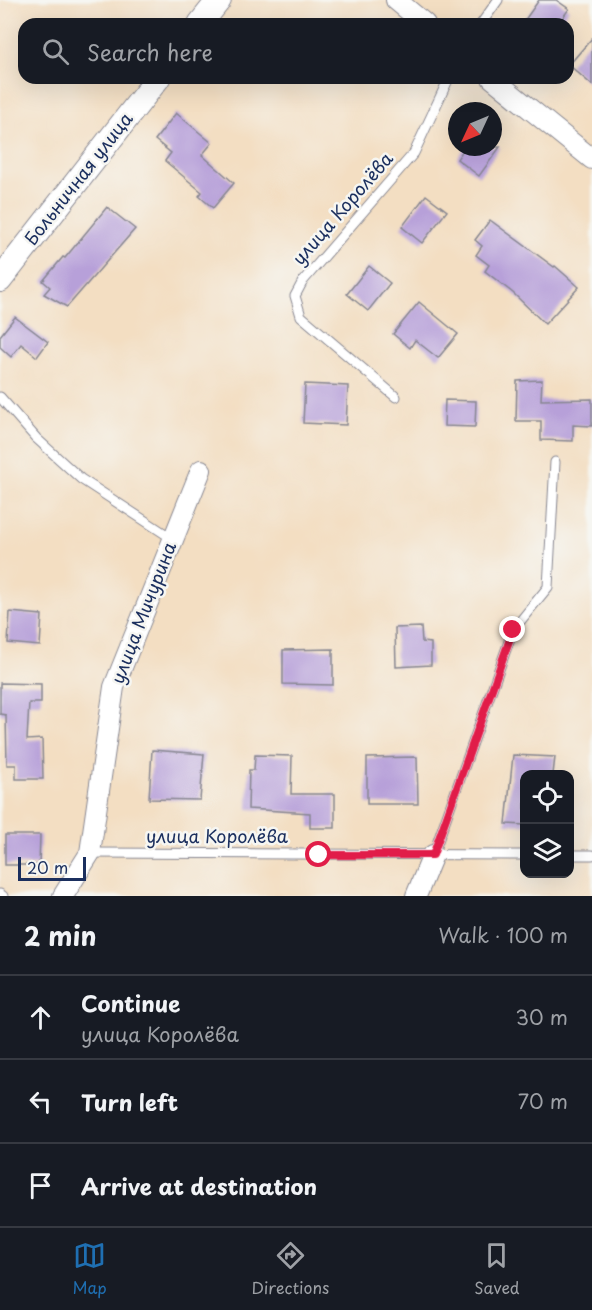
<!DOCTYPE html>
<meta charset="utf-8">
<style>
body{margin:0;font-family:"Playpen Sans",sans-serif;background:#20242c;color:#f1f3f6}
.controls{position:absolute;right:18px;bottom:18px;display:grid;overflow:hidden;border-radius:12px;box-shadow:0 6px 24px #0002}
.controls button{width:54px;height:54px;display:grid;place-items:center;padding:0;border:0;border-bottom:2px solid #363941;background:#171b24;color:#f1f3f6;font:30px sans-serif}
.compass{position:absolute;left:448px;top:102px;width:54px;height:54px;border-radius:50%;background:#171b24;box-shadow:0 6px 24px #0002;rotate:226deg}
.scale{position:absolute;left:18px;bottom:15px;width:68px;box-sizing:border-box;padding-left:6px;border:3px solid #1b2f5e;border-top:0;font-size:16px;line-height:21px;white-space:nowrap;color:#1b2f5e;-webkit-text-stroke:4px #f6f6f2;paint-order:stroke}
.stop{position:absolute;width:18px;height:18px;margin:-14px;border:4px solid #e11d48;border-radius:50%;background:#fff}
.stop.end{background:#e11d48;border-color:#fff;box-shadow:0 2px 6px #0008}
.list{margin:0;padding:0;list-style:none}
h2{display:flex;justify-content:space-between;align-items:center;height:78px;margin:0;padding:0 24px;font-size:26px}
h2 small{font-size:20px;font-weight:400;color:#9ea1a6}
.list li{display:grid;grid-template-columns:39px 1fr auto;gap:18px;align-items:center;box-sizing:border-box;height:84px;padding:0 24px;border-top:2px solid #363941}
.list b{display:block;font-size:22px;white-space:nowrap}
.list p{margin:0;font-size:20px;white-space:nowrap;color:#9ea1a6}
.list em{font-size:20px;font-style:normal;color:#9ea1a6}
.icon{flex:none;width:33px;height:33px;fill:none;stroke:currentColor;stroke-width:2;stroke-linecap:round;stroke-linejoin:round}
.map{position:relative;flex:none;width:592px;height:896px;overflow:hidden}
.search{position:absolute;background:#171b24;box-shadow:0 6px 24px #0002;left:18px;right:18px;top:18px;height:66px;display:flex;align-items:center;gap:15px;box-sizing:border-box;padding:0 21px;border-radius:18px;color:#9ea1a6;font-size:22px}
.sheet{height:330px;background:#171b24}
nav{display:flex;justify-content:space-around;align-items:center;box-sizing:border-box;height:84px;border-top:2px solid #363941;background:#171b24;font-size:16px;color:#9ea1a6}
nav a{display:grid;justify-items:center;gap:3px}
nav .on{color:#1f6fb2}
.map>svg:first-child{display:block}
.building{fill:#b7a0d9}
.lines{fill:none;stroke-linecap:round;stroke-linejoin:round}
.service-casing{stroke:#878690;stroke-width:11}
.minor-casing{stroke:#878690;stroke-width:22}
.tertiary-casing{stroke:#878690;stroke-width:26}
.service{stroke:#fff;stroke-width:9}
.minor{stroke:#fff;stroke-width:20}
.tertiary{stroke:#fff;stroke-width:24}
.route{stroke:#e11d48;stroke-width:8}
.labels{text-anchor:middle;stroke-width:5;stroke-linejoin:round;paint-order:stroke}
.street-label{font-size:18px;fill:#1b2f5e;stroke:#f6f6f2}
</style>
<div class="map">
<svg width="592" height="896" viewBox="0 0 592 896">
<rect width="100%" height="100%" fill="#f6f6f2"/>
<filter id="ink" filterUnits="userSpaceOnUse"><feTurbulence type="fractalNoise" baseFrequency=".0167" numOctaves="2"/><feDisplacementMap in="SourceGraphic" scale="12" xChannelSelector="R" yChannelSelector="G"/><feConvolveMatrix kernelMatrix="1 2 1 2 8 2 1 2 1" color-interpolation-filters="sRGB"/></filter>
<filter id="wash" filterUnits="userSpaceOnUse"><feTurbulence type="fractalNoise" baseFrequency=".008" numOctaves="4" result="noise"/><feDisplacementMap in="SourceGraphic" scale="24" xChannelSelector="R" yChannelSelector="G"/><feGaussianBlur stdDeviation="1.35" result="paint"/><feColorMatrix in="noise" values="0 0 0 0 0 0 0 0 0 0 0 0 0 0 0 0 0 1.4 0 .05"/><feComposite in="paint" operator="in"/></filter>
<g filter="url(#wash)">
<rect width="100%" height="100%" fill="#f3dec2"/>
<g id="blocks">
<g class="building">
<polygon points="539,0 556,0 569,9 558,24 522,24"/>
<polygon points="592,38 592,85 569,65"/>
<polygon points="176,113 212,143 202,155 234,183 213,208 199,196 202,192 165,161 171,153 155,140"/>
<polygon points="465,147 500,147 479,176 457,159"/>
<polygon points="426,195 447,211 422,243 402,227"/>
<polygon points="107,207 135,229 67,307 44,294 50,287 43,281 63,257 65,258"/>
<polygon points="490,220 554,267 555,266 579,287 545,324 513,293 485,271 489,265 476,255 482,246 475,240"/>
<polygon points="369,266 390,283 368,311 347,294"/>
<polygon points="419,302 458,334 438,358 415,340 410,348 393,334"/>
<polygon points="15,317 48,342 37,357 21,344 11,357 0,347 0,336"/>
<polygon points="542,380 541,400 592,399 592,426 573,425 573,441 541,440 541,421 516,421 517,381"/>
<polygon points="305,384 348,386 346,425 303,423"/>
<polygon points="445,400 476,401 475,427 444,426"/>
<polygon points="10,612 42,615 40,646 8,643"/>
<polygon points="421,627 422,642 431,643 431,665 396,667 395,628"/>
<polygon points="333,649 333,685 283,684 283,650"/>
<polygon points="0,683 41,684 41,703 29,703 27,740 42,739 43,779 16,779 16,765 7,765 6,715 0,714"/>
<polygon points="152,750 204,754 200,800 149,799"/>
<polygon points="255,755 292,756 291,794 335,794 335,828 310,828 310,813 248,809 249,770 254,770"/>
<polygon points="513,755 555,757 553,774 525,774 525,825 506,824"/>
<polygon points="417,757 418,804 367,804 367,758"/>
<polygon points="5,835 40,835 39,865 5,865"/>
</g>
</g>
</g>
<g filter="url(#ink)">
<use href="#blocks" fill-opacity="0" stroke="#878690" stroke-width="1.5"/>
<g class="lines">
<defs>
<g id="service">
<polyline points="481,24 498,0"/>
<polyline points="0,397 36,438 81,479 173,539"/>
<polyline points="396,397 301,316 295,296 303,281 414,153 449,78"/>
<polyline points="90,853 524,855"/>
<polyline points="433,855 513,630 548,587 555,462"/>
<polyline points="570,855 592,855"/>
<polyline points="0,894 3,896"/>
</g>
<g id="minor">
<polyline points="396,0 425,24"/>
<polyline points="492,78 592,159"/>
<polyline points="63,896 90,853 114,687 201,470"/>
<polyline points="416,896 433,855"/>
</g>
<g id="tertiary">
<polyline points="200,24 219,0"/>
<polyline points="0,280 158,78"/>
</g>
</defs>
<use href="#service" class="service-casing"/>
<use href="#minor" class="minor-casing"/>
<use href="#tertiary" class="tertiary-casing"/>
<use href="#service" class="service"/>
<use href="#minor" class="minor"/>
<use href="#tertiary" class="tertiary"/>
</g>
</g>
<g class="lines" filter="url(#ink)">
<polyline class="route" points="319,855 433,855 513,630"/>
</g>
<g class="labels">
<g class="street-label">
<text transform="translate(79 179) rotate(-52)" y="6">Больничная улица</text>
<text transform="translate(343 209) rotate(-49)" y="6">улица Королёва</text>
<text transform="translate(144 613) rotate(-69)" y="6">улица Мичурина</text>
<text x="217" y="843">улица Королёва</text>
</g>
</g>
</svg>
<div class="controls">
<button><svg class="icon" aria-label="locate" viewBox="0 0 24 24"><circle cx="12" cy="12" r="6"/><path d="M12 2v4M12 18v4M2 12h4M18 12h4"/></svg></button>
<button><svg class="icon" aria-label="layers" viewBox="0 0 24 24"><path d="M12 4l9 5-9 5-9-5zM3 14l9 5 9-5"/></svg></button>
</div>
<svg class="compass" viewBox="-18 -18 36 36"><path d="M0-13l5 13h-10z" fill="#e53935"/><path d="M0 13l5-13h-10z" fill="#9ea1a6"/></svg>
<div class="scale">20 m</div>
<div class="stop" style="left:319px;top:855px"></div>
<div class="stop end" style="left:513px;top:630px"></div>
<div class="search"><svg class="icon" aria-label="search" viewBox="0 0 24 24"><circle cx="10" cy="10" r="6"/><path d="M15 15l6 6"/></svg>Search here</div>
</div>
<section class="sheet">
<h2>2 min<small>Walk · 100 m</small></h2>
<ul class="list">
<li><svg class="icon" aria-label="ahead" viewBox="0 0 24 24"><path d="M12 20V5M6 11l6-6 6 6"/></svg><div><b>Continue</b><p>улица Королёва</p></div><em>30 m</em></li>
<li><svg class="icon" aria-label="left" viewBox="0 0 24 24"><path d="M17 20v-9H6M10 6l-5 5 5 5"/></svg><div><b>Turn left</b></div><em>70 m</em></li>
<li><svg class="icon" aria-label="arrive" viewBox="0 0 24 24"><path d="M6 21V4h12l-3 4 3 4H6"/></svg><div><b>Arrive at destination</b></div></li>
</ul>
</section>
<nav>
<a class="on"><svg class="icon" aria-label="map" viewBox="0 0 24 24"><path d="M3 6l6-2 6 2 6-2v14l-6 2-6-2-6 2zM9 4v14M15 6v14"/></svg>Map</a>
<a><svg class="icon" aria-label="directions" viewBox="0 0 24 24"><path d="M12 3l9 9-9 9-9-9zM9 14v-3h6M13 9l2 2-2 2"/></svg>Directions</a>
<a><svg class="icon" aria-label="saved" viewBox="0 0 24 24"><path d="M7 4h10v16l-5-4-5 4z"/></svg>Saved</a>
</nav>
